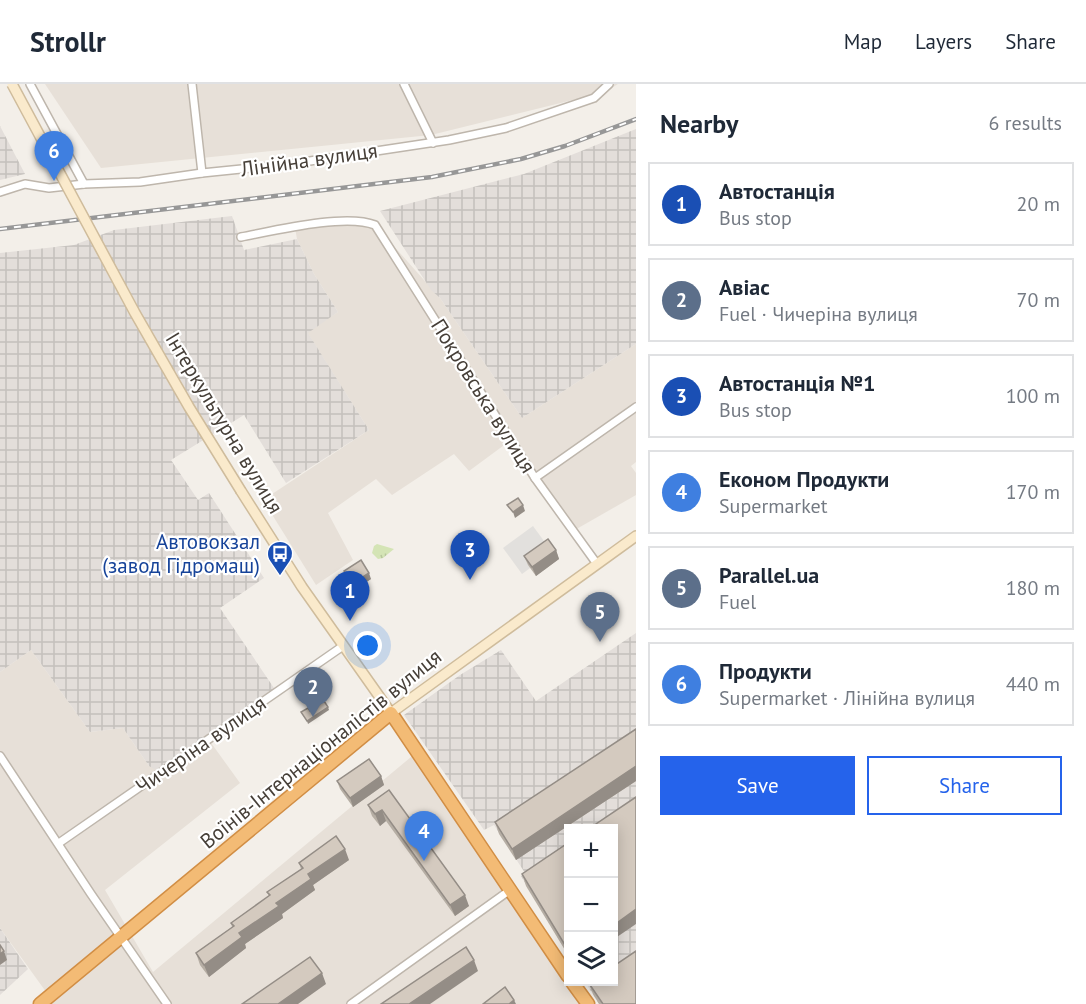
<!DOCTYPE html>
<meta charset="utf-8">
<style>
body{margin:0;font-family:"PT Sans",sans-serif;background:#f2f2f3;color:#1f2937}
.controls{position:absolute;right:18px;bottom:18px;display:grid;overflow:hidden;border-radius:0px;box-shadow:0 3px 15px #0003}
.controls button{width:54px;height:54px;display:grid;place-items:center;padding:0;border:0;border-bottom:2px solid #e0e1e3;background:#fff;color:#1f2937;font:30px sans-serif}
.you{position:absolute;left:368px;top:562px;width:21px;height:21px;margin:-15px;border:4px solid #fff;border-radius:50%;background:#1a73e8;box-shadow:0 0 0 9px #1a73e833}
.badge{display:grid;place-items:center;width:39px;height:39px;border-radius:50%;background:#2563eb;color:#fff;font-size:20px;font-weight:700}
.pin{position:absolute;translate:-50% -50px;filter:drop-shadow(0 2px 3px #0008)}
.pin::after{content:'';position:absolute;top:32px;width:21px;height:18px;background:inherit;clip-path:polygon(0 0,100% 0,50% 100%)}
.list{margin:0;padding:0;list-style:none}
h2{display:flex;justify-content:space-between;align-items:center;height:78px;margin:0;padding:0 24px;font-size:26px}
h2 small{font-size:20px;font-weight:400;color:#747a83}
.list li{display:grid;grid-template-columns:39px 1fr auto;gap:18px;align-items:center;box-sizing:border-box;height:84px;margin:0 12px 12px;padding:0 12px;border:2px solid #e0e1e3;border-radius:0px}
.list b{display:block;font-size:22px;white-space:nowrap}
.list p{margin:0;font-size:20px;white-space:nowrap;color:#747a83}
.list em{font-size:20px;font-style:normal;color:#747a83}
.actions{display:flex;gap:12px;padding:18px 24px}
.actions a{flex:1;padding:14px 0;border:2px solid #2563eb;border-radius:0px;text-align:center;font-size:21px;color:#2563eb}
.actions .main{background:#2563eb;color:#fff}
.icon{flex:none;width:33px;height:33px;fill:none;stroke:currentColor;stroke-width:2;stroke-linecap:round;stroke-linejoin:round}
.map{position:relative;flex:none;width:636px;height:920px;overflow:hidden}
header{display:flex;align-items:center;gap:36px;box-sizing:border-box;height:84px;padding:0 30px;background:#fff;border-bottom:2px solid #e0e1e3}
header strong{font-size:28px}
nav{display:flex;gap:33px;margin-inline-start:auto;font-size:21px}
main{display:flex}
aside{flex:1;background:#fff}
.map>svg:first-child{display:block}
.residential{fill:#e7e0d8}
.industrial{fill:url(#industrial-grid)}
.grass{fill:url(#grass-tufts)}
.parking{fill:#e2e0dd}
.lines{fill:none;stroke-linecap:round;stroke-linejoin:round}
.street-casing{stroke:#beb6ac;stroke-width:10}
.secondary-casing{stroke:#cfbc9c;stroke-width:12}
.highway-casing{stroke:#d18e45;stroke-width:15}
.street{stroke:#fff;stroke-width:7}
.secondary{stroke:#faeacc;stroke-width:9}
.highway{stroke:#f3bb75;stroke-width:12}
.rail-casing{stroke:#979797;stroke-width:4.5}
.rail{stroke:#fff;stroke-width:2;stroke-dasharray:7;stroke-linecap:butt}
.secondary-bridge-casing{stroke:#cfbc9c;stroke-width:12;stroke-linecap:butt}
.secondary-bridge{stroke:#faeacc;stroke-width:9}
.wall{fill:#b6aea4}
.shaded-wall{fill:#948d86}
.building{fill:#d4cabf;stroke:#948d86;stroke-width:1.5}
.labels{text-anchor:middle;stroke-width:4.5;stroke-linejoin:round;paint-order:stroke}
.street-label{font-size:21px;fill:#463f38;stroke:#fff}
.transit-label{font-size:21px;fill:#164399;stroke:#fff;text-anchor:end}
</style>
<header>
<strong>Strollr</strong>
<nav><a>Map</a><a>Layers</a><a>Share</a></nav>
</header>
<main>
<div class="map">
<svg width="636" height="920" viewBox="0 0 636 920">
<defs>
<pattern id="industrial-grid" width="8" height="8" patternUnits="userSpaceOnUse" patternTransform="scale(1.5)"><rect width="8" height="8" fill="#e3deda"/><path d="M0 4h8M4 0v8" fill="none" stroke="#c4c0bc"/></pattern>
<pattern id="grass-tufts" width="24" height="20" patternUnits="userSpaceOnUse" patternTransform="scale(1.5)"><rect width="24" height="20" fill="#d4e4b5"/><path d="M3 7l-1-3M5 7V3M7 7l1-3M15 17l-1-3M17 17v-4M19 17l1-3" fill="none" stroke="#b7c59c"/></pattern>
</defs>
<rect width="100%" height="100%" fill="#f3efe9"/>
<g class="residential">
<polygon points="45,0 618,0 605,8 431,51 101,84"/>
<polygon points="350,138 375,141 440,214 522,334 636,260 636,378 631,382 636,389 636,411 573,447 511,356 469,387 454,370 392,411 376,395 328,429 353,476 316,501 263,416 369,346 307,248 338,228 314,190 297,155 295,144"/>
<polygon points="31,566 90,648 123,644 149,682 209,656 240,699 105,806 153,888 417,668 587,920 40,920 49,912 0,844 0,588"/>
</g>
<g class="industrial">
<polygon points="0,42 25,90 0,96"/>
<polygon points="636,45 636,260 522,334 440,214 431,206 380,127 524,90"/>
<polygon points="232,132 244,166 297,155 314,190 338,228 308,249 369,346 286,399 244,331 171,376 198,416 209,409 264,494 220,524 276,607 159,688 149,682 123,644 90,648 31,566 0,588 0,169 74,161 114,146"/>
<polygon points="636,549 636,920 599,920 585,898 614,898 614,744 568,744 568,871 521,792 525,789 494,741 484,746 404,631 460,591 501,566 536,617"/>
<polygon points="0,844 28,885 0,911"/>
</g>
<polygon class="grass" points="377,460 394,465 383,474 378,475 372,469 374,462"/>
<polygon class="parking" points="533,442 552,468 522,490 503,464"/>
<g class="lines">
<defs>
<g id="street">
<polyline points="30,0 84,100"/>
<polyline points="192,0 202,89"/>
<polyline points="404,0 433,59"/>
<polyline points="0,108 25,100 49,104 84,100 140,98 202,89 290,80 449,56 506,44 594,14 609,0"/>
<path d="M 241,153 C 273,147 345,129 375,141 L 535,394 L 597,480"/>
<polyline points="535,394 636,323"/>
<polyline points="0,672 91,810 167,920"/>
<polyline points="59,759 343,562"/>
<polyline points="351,920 510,806"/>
</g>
<polyline id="secondary" points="241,407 302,503 391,629 636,452"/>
<g id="highway">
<polyline points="572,898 588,920"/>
<polyline points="40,920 391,629 568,892"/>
</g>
</defs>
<use href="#street" class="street-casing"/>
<use href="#secondary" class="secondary-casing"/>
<use href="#highway" class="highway-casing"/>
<use href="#street" class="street"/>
<use href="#secondary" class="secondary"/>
<use href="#highway" class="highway"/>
<defs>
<polyline id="rail" points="0,145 432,93 521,75 565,62 636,35"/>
</defs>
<use href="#rail" class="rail-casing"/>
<use href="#rail" class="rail"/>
<defs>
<polyline id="secondary-bridge" points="12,0 135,229 189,323 241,407"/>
</defs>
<use href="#secondary-bridge" class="secondary-bridge-casing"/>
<use href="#secondary-bridge" class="secondary-bridge"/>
</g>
<g class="wall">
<polygon points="556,466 559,475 536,492 528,481 524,472"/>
<polygon points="344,487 371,495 354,506 346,493"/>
<polygon points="636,645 636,697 516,776 499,750 495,738"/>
<polygon points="381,692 384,701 353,723 340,705 337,697"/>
<polygon points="389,706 469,822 455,832 386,737 380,742 372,732 368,721"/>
<polygon points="568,759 568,871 526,802 522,790"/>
<polygon points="349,776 313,801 315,806 282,830 283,834 245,860 246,864 209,893 200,881 196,869 232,843 231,839 269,812 267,808 301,785 299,779"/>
<polygon points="588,898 636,920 599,920 593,910"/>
</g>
<g class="shaded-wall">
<polygon points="523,421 525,427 515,434 513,428"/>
<polygon points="556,466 559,475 536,492 532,483"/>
<polygon points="369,489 371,495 354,506 352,500"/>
<polygon points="328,623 329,626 308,640 307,637"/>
<polygon points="636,682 636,697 516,776 512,765"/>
<polygon points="381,692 384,701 353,723 350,714"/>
<polygon points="382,726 386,737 380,742 375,730"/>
<polygon points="345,765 349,776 313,801 315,806 282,830 283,834 245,860 246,864 209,893 204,881 239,849 276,819 308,790"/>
<polygon points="465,811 469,822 455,832 450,821"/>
<polygon points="636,825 636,840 614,855 614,841"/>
<polygon points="4,867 7,876 0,881 0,870"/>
<polygon points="474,876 478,887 430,920 409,920"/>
<polygon points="322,889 326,900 298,920 278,920"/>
<polygon points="514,916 516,920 509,920"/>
</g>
<g class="building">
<polygon points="518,414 523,421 513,428 507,421"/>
<polygon points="548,455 556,466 532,483 524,472"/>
<polygon points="361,476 369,489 352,500 344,487"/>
<polygon points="324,617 328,623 307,637 301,628 308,624 310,627"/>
<polygon points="636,645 636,682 512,765 495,738"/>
<polygon points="369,675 381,692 350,714 337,697"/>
<polygon points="389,706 465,811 450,821 382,726 375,730 368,721"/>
<polygon points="636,713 636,825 614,841 614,744 590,744"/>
<polygon points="336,752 345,765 308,790 311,795 276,819 279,822 239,849 242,853 204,881 196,869 234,842 231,839 270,811 267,808 303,784 299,779"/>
<polygon points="568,759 568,866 522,790"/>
<polygon points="0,861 4,867 0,870"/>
<polygon points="466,863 474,876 409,920 381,920"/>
<polygon points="636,867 636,920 603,920 588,898 590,897 614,897 614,882"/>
<polygon points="310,873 322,889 278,920 242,920"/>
<polygon points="505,903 514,916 509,920 483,920"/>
</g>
<defs>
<symbol id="bus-pin" viewBox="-11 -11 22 30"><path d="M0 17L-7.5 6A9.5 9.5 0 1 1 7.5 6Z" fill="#1a4fb4" stroke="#fff"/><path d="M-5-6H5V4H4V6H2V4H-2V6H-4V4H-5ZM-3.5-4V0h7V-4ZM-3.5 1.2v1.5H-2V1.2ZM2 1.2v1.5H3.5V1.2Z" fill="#fff"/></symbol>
</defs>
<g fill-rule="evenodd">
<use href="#bus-pin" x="265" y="455" width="30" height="40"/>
</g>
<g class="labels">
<g class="street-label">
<text transform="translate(309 76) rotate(-8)" y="7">Лінійна вулиця</text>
<text transform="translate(483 312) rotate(58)" y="7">Покровська вулиця</text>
<text transform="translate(224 339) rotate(59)" y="7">Інтеркультурна вулиця</text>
<text transform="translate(201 661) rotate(-35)" y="7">Чичеріна вулиця</text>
<text transform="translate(321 665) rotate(-39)" y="7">Воїнів-Інтернаціоналістів вулиця</text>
</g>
<g class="transit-label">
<text x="260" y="465">Автовокзал<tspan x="260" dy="24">(завод Гідромаш)</tspan></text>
</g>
</g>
</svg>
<div class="controls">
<button>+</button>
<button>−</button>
<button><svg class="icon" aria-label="layers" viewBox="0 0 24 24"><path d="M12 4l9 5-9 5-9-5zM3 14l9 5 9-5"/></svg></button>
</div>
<div class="you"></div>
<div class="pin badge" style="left:350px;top:537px;background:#1a4fb4">1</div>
<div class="pin badge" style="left:313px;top:633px;background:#5c6f8a">2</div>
<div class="pin badge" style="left:470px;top:496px;background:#1a4fb4">3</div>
<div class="pin badge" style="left:424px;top:777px;background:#3f7fe0">4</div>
<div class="pin badge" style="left:600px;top:558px;background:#5c6f8a">5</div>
<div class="pin badge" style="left:54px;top:97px;background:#3f7fe0">6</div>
</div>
<aside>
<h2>Nearby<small>6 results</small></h2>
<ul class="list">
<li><span class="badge" style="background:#1a4fb4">1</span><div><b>Автостанція</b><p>Bus stop</p></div><em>20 m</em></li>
<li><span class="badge" style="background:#5c6f8a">2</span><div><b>Авіас</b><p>Fuel · Чичеріна вулиця</p></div><em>70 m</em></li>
<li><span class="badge" style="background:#1a4fb4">3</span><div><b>Автостанція №1</b><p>Bus stop</p></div><em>100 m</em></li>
<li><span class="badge" style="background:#3f7fe0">4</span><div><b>Економ Продукти</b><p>Supermarket</p></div><em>170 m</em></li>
<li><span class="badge" style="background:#5c6f8a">5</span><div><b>Parallel.ua</b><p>Fuel</p></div><em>180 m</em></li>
<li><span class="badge" style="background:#3f7fe0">6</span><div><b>Продукти</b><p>Supermarket · Лінійна вулиця</p></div><em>440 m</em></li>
</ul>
<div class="actions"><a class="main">Save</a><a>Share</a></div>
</aside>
</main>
